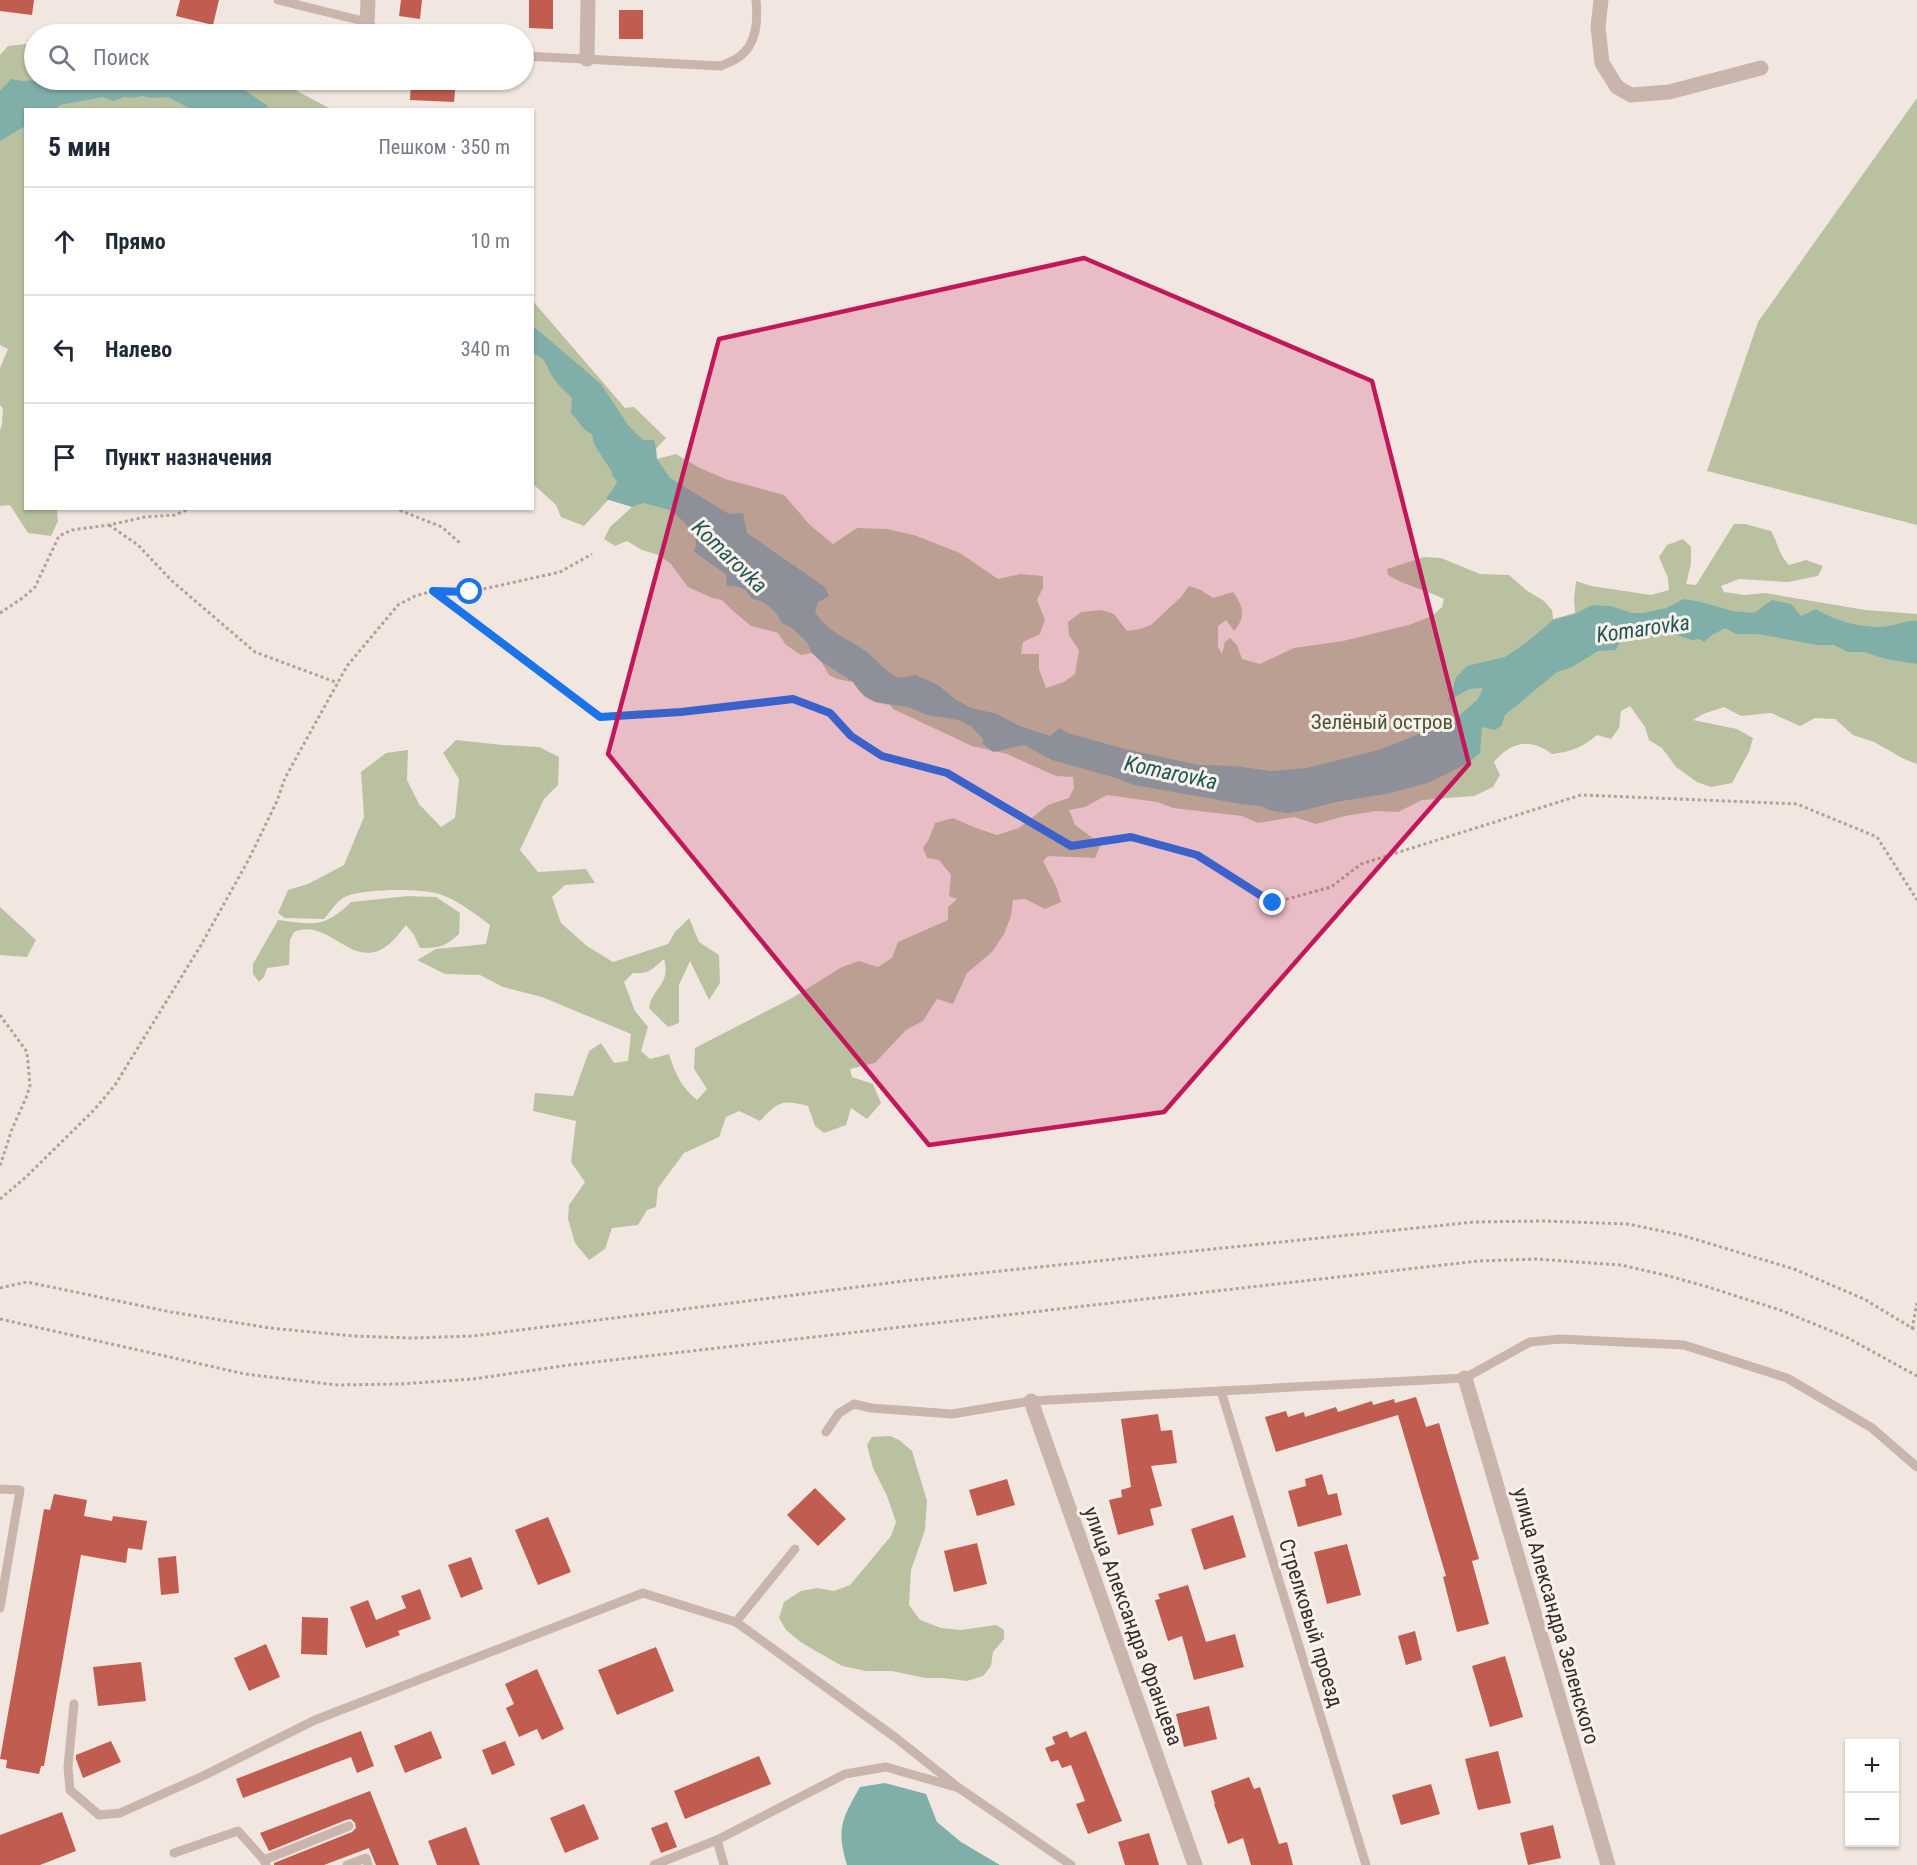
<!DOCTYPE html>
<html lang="ru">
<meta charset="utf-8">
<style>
body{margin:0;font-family:"Roboto Condensed",sans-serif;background:#f6f6f7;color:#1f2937}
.controls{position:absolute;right:18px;bottom:18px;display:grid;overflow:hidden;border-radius:0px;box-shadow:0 2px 4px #0004}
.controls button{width:54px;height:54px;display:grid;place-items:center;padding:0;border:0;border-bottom:2px solid #e0e1e3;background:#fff;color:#1f2937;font:30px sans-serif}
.stop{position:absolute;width:18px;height:18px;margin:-14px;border:4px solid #1a73e8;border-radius:50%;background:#fff}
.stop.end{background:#1a73e8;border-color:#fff;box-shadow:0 2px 6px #0008}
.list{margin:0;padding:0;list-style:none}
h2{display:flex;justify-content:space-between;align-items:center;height:78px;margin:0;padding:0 24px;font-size:26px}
h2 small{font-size:20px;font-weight:400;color:#747a83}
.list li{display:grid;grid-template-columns:39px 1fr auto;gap:18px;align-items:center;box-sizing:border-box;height:108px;padding:0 24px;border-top:2px solid #e0e1e3}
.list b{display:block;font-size:22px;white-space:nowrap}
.list em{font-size:20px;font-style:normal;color:#747a83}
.icon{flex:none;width:33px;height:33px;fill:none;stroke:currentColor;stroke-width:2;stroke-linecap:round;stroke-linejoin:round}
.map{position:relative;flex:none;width:1917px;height:1865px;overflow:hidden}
.search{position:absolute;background:#fff;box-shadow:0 2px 4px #0004;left:24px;top:24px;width:510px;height:66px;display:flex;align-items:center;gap:15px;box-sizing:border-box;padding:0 21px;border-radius:33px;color:#747a83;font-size:22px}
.panel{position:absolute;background:#fff;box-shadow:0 2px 4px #0004;left:24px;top:108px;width:510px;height:402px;border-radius:0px}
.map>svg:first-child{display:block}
.green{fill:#bac1a0}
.water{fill:#80aea9}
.building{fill:#c05c50}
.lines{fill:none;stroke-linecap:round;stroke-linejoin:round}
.path{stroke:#b69f96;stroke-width:3;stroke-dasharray:3 3;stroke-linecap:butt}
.lane{stroke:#cab5ac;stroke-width:9}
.street{stroke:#cab5ac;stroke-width:15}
.route{stroke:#1a73e8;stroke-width:8}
.marked{fill:#c2185b;fill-opacity:0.2;stroke:#c2185b;stroke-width:4.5;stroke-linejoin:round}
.labels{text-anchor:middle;stroke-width:6;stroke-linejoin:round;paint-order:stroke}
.park-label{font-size:21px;fill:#4c552f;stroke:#f9f2ec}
.street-label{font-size:21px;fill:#382d2a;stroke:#f9f2ec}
.water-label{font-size:22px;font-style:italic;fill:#225854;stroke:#f9f2ec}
</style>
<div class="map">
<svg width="1917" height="1865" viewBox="0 0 1917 1865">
<rect width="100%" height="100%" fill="#f2e7e0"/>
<g class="green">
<polygon points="34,43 34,80 285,80 297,91 331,109 26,110 26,508 57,509 58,521 51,536 28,533 10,505 0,506 0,431 2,424 3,408 0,405 0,368 8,349 0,345 0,55 8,46"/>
<polygon points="1917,98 1917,525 1707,471 1758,322"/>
<polygon points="532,300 625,408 634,407 666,438 584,526 561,517 556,505 533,484"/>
<path d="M 676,454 L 698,467 L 725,479 L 784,495 L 810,525 L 833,544 L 857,528 L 886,529 L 914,535 L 960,553 L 998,579 L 1020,574 L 1043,576 L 1043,588 L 1037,600 L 1045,620 L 1040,634 L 1023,642 L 1021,654 L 1039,654 L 1039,669 L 1046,688 L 1064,682 L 1075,674 L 1079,650 L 1069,635 L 1068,622 L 1081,612 L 1101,610 L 1114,614 L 1127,631 L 1140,629 L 1151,625 L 1181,597 L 1189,586 L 1201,590 L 1213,598 L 1233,592 C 1243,606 1247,616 1234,631 L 1226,620 L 1218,626 L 1218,647 L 1222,654 L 1225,642 L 1230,638 L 1237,645 L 1242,659 L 1260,664 L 1294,648 L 1343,641 L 1409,625 L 1432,616 L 1442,607 L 1444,599 C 1426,590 1406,586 1388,575 L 1387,569 L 1424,557 L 1441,558 L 1480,574 L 1509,575 L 1526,590 L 1544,601 L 1552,610 L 1553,619 L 1575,613 L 1574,599 L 1576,581 L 1591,586 L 1651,595 L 1669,590 L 1668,578 L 1659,557 L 1667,545 L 1683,539 L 1691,547 L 1691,564 L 1686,584 L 1696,585 L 1734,524 L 1745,524 L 1771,531 C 1779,545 1778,554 1789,565 L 1806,560 L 1823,566 L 1818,576 L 1788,582 L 1739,579 L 1721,586 L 1724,592 L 1745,595 L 1765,593 L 1865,610 L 1917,614 L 1917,764 L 1904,759 L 1874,742 L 1853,735 L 1835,719 L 1815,718 L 1800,726 L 1771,713 L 1741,716 L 1724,707 L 1703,714 L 1693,720 L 1737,729 L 1753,738 L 1749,752 L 1732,783 L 1711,787 L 1697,782 L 1676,767 L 1662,748 L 1649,740 L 1645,727 L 1630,706 L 1621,711 L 1619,728 L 1611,739 L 1597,735 C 1583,747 1571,752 1552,754 C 1530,738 1512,741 1494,762 L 1500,775 L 1493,787 L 1474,796 L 1422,800 L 1398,812 L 1376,811 L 1345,816 L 1316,824 L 1294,817 L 1258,823 L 1242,816 L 1173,808 L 1157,802 L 1107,795 L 1085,807 L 1069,810 L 1075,825 L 1101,844 L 1095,858 L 1048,856 L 1043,861 L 1056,886 L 1061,902 L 1045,909 L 1025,899 L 1013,900 L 1011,916 L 1004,934 L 992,952 L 967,973 L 953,1004 L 937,999 L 923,1021 L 906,1030 L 875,1063 L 850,1069 L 852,1077 L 873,1084 L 881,1103 L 867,1119 L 851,1108 L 846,1125 L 824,1133 L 815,1126 L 808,1106 C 781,1099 778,1102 760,1121 L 739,1111 L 726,1117 L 719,1137 L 684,1153 L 658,1188 L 656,1207 L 647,1210 L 638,1225 L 612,1228 L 605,1249 L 589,1260 L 575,1243 L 568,1219 L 569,1205 L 585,1182 L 571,1162 L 576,1121 L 533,1111 L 535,1093 L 573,1096 L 589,1051 L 601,1043 L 614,1063 L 628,1061 L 631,1034 L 542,997 L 503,987 L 480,975 L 445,974 L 417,960 L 436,949 L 486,944 L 490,925 C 475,914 458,900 439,894 C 418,888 367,889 347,896 C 338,899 330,912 324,919 L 285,918 L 278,913 L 288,890 L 308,884 L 344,865 L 364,817 L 361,772 L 386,753 L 408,750 L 407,780 L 419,804 L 441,827 L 455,818 L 459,779 L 443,753 L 456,740 L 502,745 L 539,747 L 559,757 L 558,785 L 544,799 L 520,850 L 538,872 L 586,869 L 595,883 L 565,885 L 552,897 L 561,923 L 587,946 L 613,962 L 668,944 L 675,932 L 689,918 L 699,942 L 719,955 L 720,983 L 709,1000 L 690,961 L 679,985 L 679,1023 L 668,1027 L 649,1008 C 653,986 671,985 664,959 C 652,969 650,974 633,973 L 624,982 L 635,1011 L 648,1027 L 641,1051 L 650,1059 L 669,1054 C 675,1073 681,1087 697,1100 L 707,1089 L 694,1069 L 695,1048 L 792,998 L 842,967 L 859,961 L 878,967 L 892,958 L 898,942 L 948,920 L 948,907 L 957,899 L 949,896 L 951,875 L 939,860 L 927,858 L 923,848 L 929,839 L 935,823 L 953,818 L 976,828 L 997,835 L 1019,828 L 1048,805 L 1069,798 L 1074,788 L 1073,777 L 1056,776 L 1007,754 L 972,746 L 893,709 L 890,705 C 873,702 862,698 853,682 L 837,679 L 829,675 L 822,663 L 812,653 L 801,655 L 786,645 L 778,633 L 751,626 L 732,610 L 722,600 L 712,598 L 688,587 L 670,563 L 658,555 L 642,550 L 627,541 L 615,546 L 604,539 L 610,527 L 632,507 L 657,459 Z"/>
<path d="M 408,896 L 436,897 L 460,913 L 459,934 C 445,947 439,948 420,948 L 414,935 L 406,925 C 399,934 389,947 378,951 C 347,962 326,918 294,932 L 290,940 L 289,965 L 267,968 L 264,977 L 259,982 L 253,974 L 253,964 L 278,920 C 313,924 324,929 351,902 Z"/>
<polygon points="0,907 36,940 27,957 0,955"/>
<polygon points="890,1436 899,1440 912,1451 927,1501 925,1530 911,1570 909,1605 920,1620 941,1628 961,1630 996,1625 1004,1630 1004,1639 993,1652 991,1666 983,1676 967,1681 943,1678 925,1678 892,1671 866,1671 842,1666 802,1643 786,1630 779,1618 784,1602 801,1591 817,1588 834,1591 850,1585 891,1536 896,1522 887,1496 873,1468 867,1445 872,1437"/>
</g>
<g class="water">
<polygon points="11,79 22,81 40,80 226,80 243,89 268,106 269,109 191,109 168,97 152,98 142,96 132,98 124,97 113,101 103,97 60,105 56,109 26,110 25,126 0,141 0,91"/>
<path d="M 532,325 L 601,384 L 628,425 L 643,440 L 654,440 L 656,448 L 657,459 L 670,478 L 729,514 L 743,513 L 747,533 L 825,587 L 829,596 L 818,602 L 815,612 C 829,634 849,638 868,653 C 878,662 886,671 898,678 L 916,675 L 938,685 L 955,699 L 971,708 L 997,714 L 1020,726 L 1050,736 L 1059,728 L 1068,733 L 1125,749 L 1199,765 L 1234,766 L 1271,771 L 1306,768 L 1379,750 L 1454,720 L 1478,699 L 1483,688 L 1469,689 L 1447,702 L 1452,693 L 1456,677 L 1467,666 L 1505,657 L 1526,643 L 1553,620 L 1575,614 L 1592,605 L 1610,606 L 1632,613 L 1643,613 L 1666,608 L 1684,599 L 1701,602 L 1732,611 L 1754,613 L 1772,600 L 1791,604 L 1801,616 L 1816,609 C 1835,621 1865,630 1889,626 C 1898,625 1907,620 1917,621 L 1917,664 L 1886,659 L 1864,652 L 1848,652 L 1834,645 L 1817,645 L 1758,634 L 1736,634 L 1725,628 L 1712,635 L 1704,642 L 1700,639 L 1692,640 L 1677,635 L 1653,633 L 1638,638 L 1626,637 L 1619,644 L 1616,650 L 1598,651 L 1572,667 L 1557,672 L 1505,715 L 1501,726 L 1495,730 L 1482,727 L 1480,753 L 1468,763 L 1428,783 L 1386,794 L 1336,802 L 1301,811 L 1288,813 L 1272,811 L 1261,806 L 1241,804 L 1134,785 L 1116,778 L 1052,760 L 1024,745 L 993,752 L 983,744 L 983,739 L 972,727 L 959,720 L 927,715 L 908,707 L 875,702 L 864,696 L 853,682 L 822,662 L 812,653 L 807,642 L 792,628 L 782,623 C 776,610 766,601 752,599 C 745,587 741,587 727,586 L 726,574 L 694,552 L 696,545 L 695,535 L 682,520 L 670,510 L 643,503 L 632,507 L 606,499 C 610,492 615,488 617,481 L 613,477 L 612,472 L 594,444 L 592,434 C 582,430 579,421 571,413 L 572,398 C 565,391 557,384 552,376 C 546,366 545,356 533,354 Z"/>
<path d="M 885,1783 L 926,1794 L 937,1822 L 961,1842 L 1000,1865 L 847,1865 C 836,1828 842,1819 860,1787 Z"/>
</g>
<g class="building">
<polygon points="0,0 34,0 32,15 0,11"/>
<polygon points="180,0 219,0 213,25 176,16"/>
<polygon points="401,0 422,0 420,19 399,16"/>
<polygon points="529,0 553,0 553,29 529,28"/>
<rect x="619" y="10" width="24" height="29"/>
<polygon points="411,80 456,80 454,102 410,100"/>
<polygon points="1416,1397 1426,1427 1439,1423 1479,1559 1472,1561 1489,1624 1457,1632 1443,1577 1446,1576 1398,1415 1276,1452 1265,1417 1286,1411 1288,1417 1304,1412 1305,1417 1336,1407 1338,1412 1372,1401 1373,1405 1394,1399 1395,1403"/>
<polygon points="1158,1414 1161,1431 1172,1430 1177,1463 1151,1466 1162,1506 1150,1509 1154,1525 1118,1535 1109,1500 1122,1497 1121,1490 1131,1487 1121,1419"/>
<polygon points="1322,1474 1328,1495 1337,1493 1342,1515 1298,1527 1288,1491 1306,1486 1305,1479"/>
<polygon points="1007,1479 1015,1505 977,1516 969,1490"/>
<polygon points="815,1488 846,1519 818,1546 787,1515"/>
<polygon points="54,1494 87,1500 84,1516 112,1521 113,1516 147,1521 142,1550 128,1548 126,1563 81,1555 44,1766 41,1766 39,1774 6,1768 7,1760 0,1759 44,1509 50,1510"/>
<polygon points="1233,1515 1246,1557 1204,1570 1191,1529"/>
<polygon points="548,1517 571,1572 538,1585 515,1530"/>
<polygon points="977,1543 987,1584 954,1592 944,1551"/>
<polygon points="1347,1544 1361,1595 1327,1604 1314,1552"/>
<polygon points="176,1556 179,1593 161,1595 158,1558"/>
<polygon points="471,1557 483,1589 461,1598 448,1565"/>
<polygon points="1188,1585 1206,1642 1235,1634 1244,1667 1194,1680 1182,1636 1168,1641 1155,1600 1160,1599 1158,1594"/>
<polygon points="420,1589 431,1619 398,1631 400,1635 366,1648 350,1607 368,1600 376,1620 406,1608 401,1596"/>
<polygon points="302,1617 328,1618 327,1655 301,1654"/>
<polygon points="1415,1631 1422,1660 1406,1665 1398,1636"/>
<polygon points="266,1644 280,1677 249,1691 234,1658"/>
<polygon points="656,1647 674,1691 617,1715 598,1670"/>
<polygon points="1505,1656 1523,1717 1490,1727 1472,1666"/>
<polygon points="141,1662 146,1701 98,1706 93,1667"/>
<polygon points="537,1669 564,1729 542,1740 537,1729 519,1737 506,1708 514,1704 505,1684"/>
<polygon points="1209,1706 1217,1739 1184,1747 1176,1714"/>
<polygon points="361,1731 374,1766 357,1773 351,1757 243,1798 236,1779"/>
<polygon points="431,1731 442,1758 405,1773 394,1746"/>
<polygon points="1067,1731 1070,1738 1086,1731 1122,1821 1088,1834 1076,1804 1085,1801 1071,1765 1062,1768 1058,1760 1051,1762 1045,1748 1055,1744 1052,1737"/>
<polygon points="111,1741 121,1762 83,1778 76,1759 76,1755"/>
<polygon points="505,1741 515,1765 492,1775 482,1750"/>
<polygon points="1498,1751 1511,1803 1478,1810 1465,1759"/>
<polygon points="759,1756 771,1784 685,1819 674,1791"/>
<polygon points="1249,1777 1254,1789 1260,1787 1279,1844 1287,1842 1293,1865 1251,1865 1243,1838 1228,1844 1214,1804 1215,1804 1211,1791"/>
<polygon points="1431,1784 1440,1814 1401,1825 1392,1795"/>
<polygon points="370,1791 399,1865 376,1865 369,1848 324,1865 274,1865 274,1863 352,1832 356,1828 355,1823 351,1819 346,1820 269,1851 260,1833"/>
<polygon points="584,1804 599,1839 565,1853 550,1818"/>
<polygon points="62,1812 76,1851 40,1865 0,1865 0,1835"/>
<polygon points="667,1822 677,1847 661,1853 651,1828"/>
<polygon points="1553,1825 1561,1858 1528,1865 1520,1833"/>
<polygon points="466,1827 480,1865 437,1865 428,1841"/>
<polygon points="1149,1833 1159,1865 1125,1865 1118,1842"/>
</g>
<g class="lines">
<g class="path">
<polyline points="394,508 442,527 460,543"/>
<polyline points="109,525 138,545 172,581 255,652 338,683"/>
<polyline points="433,591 601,717 681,712 793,699 830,713 851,736 882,756 947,773 1071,846 1131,837 1197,855 1273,903 1331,887 1361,864 1581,795 1797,804 1877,837 1917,900"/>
<polyline points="0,613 24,597 35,587 59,536 72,530 109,525 145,517 175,515 191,508"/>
<polyline points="0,1015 27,1052 30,1085 26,1098 12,1129 0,1166"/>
<polyline points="0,1199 26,1177 94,1110 115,1085 201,945 249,859 277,801 285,778 347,666 398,605 415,596 433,591 470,592 560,572 592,554"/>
<polyline points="0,1288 27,1282 171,1312 270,1328 353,1336 411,1338 473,1336 904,1281 1474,1222 1542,1221 1628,1224 1681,1235 1794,1269 1864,1299 1917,1331"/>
<polyline points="0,1319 245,1374 337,1385 400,1384 473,1379 569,1365 1478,1261 1537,1259 1577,1262 1621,1265 1665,1275 1708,1287 1780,1310 1846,1337 1917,1376"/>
<polyline points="1912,1329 1917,1303"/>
</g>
<g class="lane">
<polyline points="278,0 367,22 380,34"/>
<path d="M 524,56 L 721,66 C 727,63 734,61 739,57 C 757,44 758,21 756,0"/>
<polyline points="1221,1391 1366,1865"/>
<polyline points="826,1432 839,1413 854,1404 871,1408 952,1414 1031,1401 1465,1378 1530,1342 1560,1339 1684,1345 1787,1378 1872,1428 1917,1467"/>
<polyline points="0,1489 20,1490 0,1608"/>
<polyline points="736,1622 795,1549"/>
<polyline points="74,1704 68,1767 70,1790 99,1815 120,1813 203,1776 315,1720 643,1593 736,1622 896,1738 959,1788"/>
<polyline points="717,1840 724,1865"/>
<polyline points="174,1853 238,1831 264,1860"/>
<polyline points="266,1865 264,1860 349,1826"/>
<polyline points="347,1865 366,1858 368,1865"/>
<polyline points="654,1865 717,1840 845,1774 886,1767 959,1788 1071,1865"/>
</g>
<g class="street">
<polyline points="1601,0 1598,27 1602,63 1617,87 1631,95 1669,92 1761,68"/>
<polyline points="367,22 368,0"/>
<polyline points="587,59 588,0"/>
<polyline points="1465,1378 1608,1865"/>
<polyline points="1031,1401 1195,1865"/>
</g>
</g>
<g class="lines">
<polyline class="route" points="470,592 433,591 600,717 681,712 793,699 830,713 851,736 882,756 947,773 1071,846 1131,837 1197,855 1273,903"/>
</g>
<path class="marked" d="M 1084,258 L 1372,381 L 1469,764 L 1164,1112 L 929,1145 L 608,754 L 719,339 Z"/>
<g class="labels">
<g class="park-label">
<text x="1382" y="729">Зелёный остров</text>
</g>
<g class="street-label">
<text transform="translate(1556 1616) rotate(74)" y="7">улица Александра Зеленского</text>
<text transform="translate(1311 1623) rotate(73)" y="7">Стрелковый проезд</text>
<text transform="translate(1133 1626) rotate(70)" y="7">улица Александра Францева</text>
</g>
<g class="water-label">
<text transform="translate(730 556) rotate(44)" y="8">Komarovka</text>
<text transform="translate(1643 628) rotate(-8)" y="8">Komarovka</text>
<text transform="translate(1171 772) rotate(12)" y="8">Komarovka</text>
</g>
</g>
</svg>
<div class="controls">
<button>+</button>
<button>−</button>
</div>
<div class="stop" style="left:470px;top:592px"></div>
<div class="stop end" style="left:1273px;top:903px"></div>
<div class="search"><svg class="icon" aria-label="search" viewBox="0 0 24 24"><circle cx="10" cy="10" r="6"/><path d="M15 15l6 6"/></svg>Поиск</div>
<section class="panel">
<h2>5 мин<small>Пешком · 350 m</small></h2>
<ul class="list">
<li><svg class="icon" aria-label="ahead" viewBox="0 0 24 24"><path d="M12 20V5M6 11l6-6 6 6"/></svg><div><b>Прямо</b></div><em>10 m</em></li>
<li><svg class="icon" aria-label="left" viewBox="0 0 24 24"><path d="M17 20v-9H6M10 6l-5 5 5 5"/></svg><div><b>Налево</b></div><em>340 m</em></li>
<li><svg class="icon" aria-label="arrive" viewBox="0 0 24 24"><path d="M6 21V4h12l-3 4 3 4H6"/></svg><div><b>Пункт назначения</b></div></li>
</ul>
</section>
</div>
